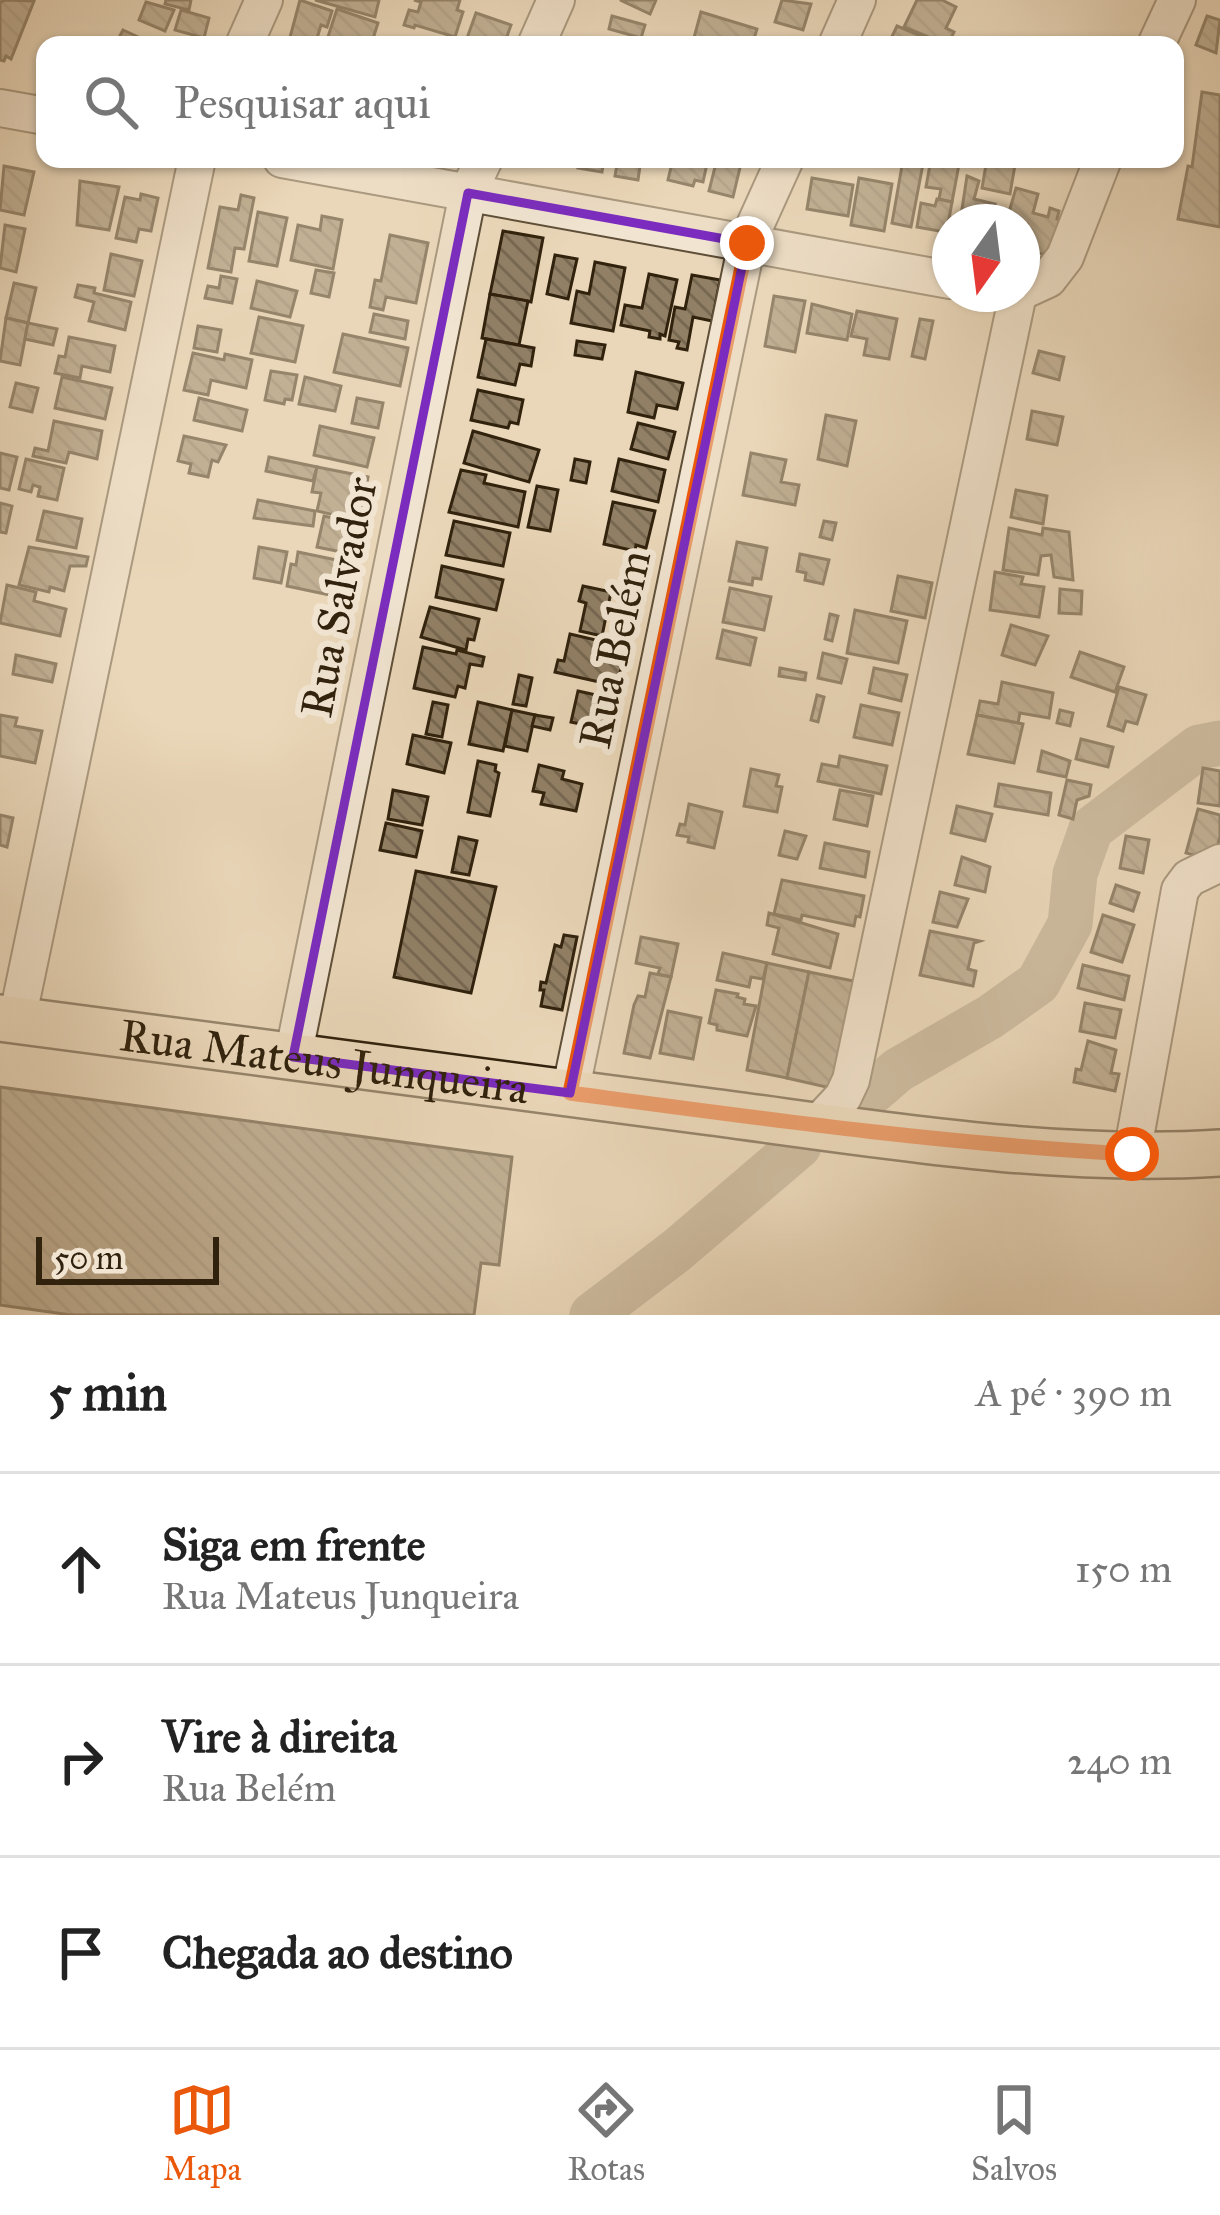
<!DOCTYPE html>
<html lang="pt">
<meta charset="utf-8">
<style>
body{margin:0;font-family:"IM FELL Great Primer",serif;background:#f2f2f2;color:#222}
.compass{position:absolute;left:932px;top:204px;width:108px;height:108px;border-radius:50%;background:#fff;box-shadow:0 3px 9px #0004;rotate:194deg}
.scale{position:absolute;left:36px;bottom:30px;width:183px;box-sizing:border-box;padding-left:12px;border:6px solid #31220d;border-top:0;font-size:33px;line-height:42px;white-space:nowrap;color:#31220d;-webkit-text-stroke:9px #f1e5d2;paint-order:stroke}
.stop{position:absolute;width:36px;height:36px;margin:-27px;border:9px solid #ea580c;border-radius:50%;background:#fff}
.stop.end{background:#ea580c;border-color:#fff;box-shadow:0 3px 12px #0008}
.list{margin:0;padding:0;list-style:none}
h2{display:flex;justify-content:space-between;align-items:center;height:156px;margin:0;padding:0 48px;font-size:51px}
h2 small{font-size:39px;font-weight:400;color:#767676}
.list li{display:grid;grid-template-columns:78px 1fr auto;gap:36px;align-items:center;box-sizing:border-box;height:192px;padding:0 48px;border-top:3px solid #e0e0e0}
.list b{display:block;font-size:45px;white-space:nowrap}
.list p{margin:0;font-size:39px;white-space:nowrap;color:#767676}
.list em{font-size:39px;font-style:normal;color:#767676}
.icon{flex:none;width:66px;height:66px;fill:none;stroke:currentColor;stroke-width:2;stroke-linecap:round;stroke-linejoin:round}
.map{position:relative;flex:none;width:1220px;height:1315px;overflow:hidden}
.search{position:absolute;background:#fff;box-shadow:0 3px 9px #0004;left:36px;right:36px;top:36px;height:132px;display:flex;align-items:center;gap:30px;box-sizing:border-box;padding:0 42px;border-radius:24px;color:#767676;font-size:45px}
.sheet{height:732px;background:#fff}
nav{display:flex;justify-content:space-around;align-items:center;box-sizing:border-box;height:168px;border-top:3px solid #e0e0e0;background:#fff;font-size:33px;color:#767676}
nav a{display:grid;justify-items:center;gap:6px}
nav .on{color:#ea580c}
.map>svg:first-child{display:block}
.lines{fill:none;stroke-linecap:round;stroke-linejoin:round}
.river{stroke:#ab997f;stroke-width:45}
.building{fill:url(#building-back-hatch);stroke:#31220d;stroke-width:3}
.minor-casing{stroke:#5f4f38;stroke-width:40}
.major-casing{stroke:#31220d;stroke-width:50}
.minor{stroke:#f1e5d2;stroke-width:36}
.major{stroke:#ead7b9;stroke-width:45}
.route{stroke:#ea580c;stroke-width:15}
.marked{fill:none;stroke:#7b2cbf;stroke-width:9;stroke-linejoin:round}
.labels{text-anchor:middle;stroke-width:12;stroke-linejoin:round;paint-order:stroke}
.street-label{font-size:45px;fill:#31220d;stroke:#f1e5d2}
</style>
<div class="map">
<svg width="1220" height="1315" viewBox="0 0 1220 1315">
<defs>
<pattern id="building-back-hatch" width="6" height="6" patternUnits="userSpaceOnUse" patternTransform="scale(3)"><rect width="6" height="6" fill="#918066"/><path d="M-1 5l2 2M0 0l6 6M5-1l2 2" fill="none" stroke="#776852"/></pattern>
</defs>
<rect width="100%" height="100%" fill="#ead7b9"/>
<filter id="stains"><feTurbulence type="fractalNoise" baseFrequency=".00167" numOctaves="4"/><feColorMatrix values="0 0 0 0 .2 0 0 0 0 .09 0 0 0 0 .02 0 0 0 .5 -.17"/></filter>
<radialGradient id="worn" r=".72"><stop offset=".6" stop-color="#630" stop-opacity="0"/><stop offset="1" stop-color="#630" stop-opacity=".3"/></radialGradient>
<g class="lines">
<g class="river">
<polyline points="869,1095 898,1070 990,1017 1038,983 1070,924 1075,874 1091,829 1199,747 1220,743"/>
<polyline points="592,1315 676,1251 799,1146"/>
</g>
</g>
<g class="building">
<polygon points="5,0 34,1 11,59 6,56 4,61 0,60 0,2"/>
<polygon points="166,0 191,0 189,10 165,4"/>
<polygon points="300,0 332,11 327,27 321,25 315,45 289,41"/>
<polygon points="315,0 379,0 375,17"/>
<polygon points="414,0 460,0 457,10 463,12 455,37 415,25 414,28 404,25 409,10 418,12 421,2"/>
<polygon points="620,0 656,0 650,14"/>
<polygon points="782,0 811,4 803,30 775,22"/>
<polygon points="917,0 942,0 956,7 946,28 954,32 948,45 904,27"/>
<polygon points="146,2 174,10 165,31 139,20"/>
<polygon points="337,9 378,23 371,45 326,43"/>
<polygon points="181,10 209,18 204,38 175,30"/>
<polygon points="701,12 757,29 752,45 692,45"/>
<polygon points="476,13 511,25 504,45 478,45 466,41"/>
<polygon points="612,16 645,25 641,38 609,29"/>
<polygon points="1207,16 1220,20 1216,53 1196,45"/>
<polygon points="897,26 921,36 918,42 925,45 888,45"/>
<polygon points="123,30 151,43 150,45 115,45"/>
<polygon points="1202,92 1220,95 1220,227 1178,219 1188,166 1192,167"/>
<polygon points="580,159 604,159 602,172 578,168"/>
<polygon points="618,159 641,159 638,180 615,176"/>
<polygon points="673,159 708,159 703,182 695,180 693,186 668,180"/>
<polygon points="717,159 742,159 733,197 709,191"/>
<polygon points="931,159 960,159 952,202 939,199 941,189 926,187"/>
<polygon points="987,159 1015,165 1010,194 982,188"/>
<polygon points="903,160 923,164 911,227 892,223"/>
<polygon points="4,166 34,172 24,215 0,210"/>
<polygon points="967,176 979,181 974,199 995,204 990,222 960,222"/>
<polygon points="812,178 853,185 848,216 807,209"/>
<polygon points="859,178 892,184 884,231 851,225"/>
<polygon points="80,181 119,187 109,230 77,225"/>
<polygon points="1016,188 1038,194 1033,213 1048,217 1050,208 1059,211 1057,219 1061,220 1051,256 1022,249 1027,224 1007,219"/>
<polygon points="141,194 158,198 151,231 139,229 136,242 116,238 125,197 140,200"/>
<polygon points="241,195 254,198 244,249 235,248 231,272 208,268 220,207 238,210"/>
<polygon points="937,199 952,202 947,230 950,243 944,242 945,232 917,227 921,203 935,206"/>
<polygon points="258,212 287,218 277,266 249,261"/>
<polygon points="322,216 342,220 333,269 291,260 298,225 320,230"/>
<polygon points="5,225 25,229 16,272 0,268"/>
<polygon points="503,231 543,238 531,302 490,294"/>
<polygon points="390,235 428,243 416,303 386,297 383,310 370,307 375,280 381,281"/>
<polygon points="111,254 142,261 134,296 104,290"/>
<polygon points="555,255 577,259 568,299 547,294"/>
<polygon points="595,262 625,268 613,331 571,323 577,291 589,294"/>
<polygon points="316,270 334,273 329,297 311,293"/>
<polygon points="649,274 677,280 665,336 660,334 660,339 649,337 650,331 621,325 625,305 642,308"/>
<polygon points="692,275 720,280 712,321 693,317 687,350 677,348 679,342 669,340 675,307 685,309"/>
<polygon points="221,276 237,279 232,303 205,298 208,286 219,288"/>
<polygon points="257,281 297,291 290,317 251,308"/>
<polygon points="14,283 36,288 28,323 6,318"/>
<polygon points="78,285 95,288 94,293 131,302 125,330 89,321 94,302 75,297"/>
<polygon points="490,294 528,301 519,345 482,338"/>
<polygon points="774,296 805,301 795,352 765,346"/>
<polygon points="812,304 852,314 847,340 807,333"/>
<polygon points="857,311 897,319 889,359 864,355 867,339 851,336"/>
<polygon points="374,314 408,321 405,339 370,332"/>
<polygon points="259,317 303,326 295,362 251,353"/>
<polygon points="6,318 28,323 20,365 0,361"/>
<polygon points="920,319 933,321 925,359 912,356"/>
<polygon points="28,323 57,329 53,345 25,339"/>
<polygon points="198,326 221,330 217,352 194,348"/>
<polygon points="343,334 408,348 400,386 334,372"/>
<polygon points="69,337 115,346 110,372 82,366 80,378 55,373 59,356 65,357"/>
<polygon points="486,339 534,348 531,366 520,364 515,385 478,377"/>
<polygon points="577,341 605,345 602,359 575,355"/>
<polygon points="1039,351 1064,357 1059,380 1033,373"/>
<polygon points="193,353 224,360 225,354 252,360 246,388 211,380 208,395 184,390"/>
<polygon points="271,371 297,375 292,400 285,399 284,404 265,400"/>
<polygon points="636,372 683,383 677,409 657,405 654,418 628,412"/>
<polygon points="62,377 112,388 105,419 55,408"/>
<polygon points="305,377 341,386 335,411 299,404"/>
<polygon points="16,383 38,388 32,412 10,407"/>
<polygon points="478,390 523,400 518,424 510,422 508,428 471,420"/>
<polygon points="199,398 247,410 242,431 194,420"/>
<polygon points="357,398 383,403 378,428 352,423"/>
<polygon points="1032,411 1063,417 1057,445 1027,439"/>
<polygon points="826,415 856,421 847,466 818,459"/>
<polygon points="54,421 102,431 97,459 69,452 66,463 33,456 35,448 48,451"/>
<polygon points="638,423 675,432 668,459 631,449"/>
<polygon points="320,426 374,438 367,467 314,455"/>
<polygon points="473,431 539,450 529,482 464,463"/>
<polygon points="184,436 226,445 218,462 212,460 208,477 189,473 191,464 178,461"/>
<polygon points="0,453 17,457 9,490 0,488"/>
<polygon points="751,453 786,460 781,482 799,485 795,505 743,495"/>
<polygon points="269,457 317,467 313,481 266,471"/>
<polygon points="26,459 64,468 57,500 38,496 40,487 33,485 31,492 19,489"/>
<polygon points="575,459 590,462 586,483 571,480"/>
<polygon points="619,459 665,470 658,502 612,491"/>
<polygon points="317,467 368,477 361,513 348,510 347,518 317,511 321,493 312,492"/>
<polygon points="461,470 486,475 484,483 525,492 518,527 449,512"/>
<polygon points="537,486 558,490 550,531 528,527"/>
<polygon points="1016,490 1047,496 1043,524 1011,517"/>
<polygon points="258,500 315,511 313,526 254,518"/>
<polygon points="613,502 655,511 646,548 636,545 635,551 604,544"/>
<polygon points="0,503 12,506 6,533 0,532"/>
<polygon points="44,511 82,519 76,548 37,540"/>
<polygon points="324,516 358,524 351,554 317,547"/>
<polygon points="454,521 510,533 503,566 446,555"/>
<polygon points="824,521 836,523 832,540 820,537"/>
<polygon points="1009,528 1042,535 1043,528 1069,532 1073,580 1054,577 1051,555 1041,556 1038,575 1003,570"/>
<polygon points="737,542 767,548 761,579 753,578 752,585 729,581"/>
<polygon points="29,547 88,557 86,566 70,566 64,591 50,587 49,592 19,585"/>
<polygon points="259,547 287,552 281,583 254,578"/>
<polygon points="298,552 346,562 339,597 287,586 291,564 296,565"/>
<polygon points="800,554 829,560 823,584 805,580 806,573 797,571"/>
<polygon points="442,566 503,580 496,610 436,597"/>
<polygon points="995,572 1023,577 1021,584 1044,587 1039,617 990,610"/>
<polygon points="898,576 932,583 925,618 891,611"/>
<polygon points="7,585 36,592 34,601 66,609 60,636 0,623"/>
<polygon points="583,586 611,592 602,636 580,631 586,603 579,601"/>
<polygon points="730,588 771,597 764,630 723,622"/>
<polygon points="1060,589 1082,591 1081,614 1059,613"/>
<polygon points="430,607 479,619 474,640 468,639 466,650 421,637"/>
<polygon points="855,610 907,621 898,663 847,653"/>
<polygon points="830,614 838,616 832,641 825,639"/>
<polygon points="1011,625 1048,636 1035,665 1002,655"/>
<polygon points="723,630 756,638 750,665 717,658"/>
<polygon points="570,634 626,647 617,686 555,672 558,660 564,661"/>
<polygon points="423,647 456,654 457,650 484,657 482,666 470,664 465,688 458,686 455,697 414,688"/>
<polygon points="1080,652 1124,667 1115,692 1071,677"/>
<polygon points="823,653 847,659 841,683 818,678"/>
<polygon points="16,655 56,664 52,682 13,674"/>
<polygon points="780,668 806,673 805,680 779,676"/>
<polygon points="874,668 907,675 901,701 869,693"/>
<polygon points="519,675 532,678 526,706 513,704"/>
<polygon points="1002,682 1053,693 1049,718 1020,713 1018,723 977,715 980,701 998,704"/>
<polygon points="1119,687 1146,695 1137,724 1126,721 1123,731 1108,726"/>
<polygon points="578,691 614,699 608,730 571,722"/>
<polygon points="817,695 824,697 818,722 811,720"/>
<polygon points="433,702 448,705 442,737 426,734"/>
<polygon points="478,702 512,710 503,751 469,744"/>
<polygon points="861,705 899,713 892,745 854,737"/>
<polygon points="512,710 535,715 527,751 505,746"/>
<polygon points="1060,710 1073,713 1070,726 1057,723"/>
<polygon points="0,715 17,718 15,726 42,731 35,763 0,756"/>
<polygon points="535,715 553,718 550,730 532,726"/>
<polygon points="977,715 1023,724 1014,763 968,754"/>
<polygon points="413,735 451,743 444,773 407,764"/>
<polygon points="1081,739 1113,747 1108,767 1076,759"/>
<polygon points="1042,751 1070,761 1066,777 1038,771"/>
<polygon points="840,756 887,766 881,794 818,781 822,764 838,767"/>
<polygon points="478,761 496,765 495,771 499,773 490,816 468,812"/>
<polygon points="539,765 564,771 562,779 582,784 576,811 541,804 544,793 533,791"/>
<polygon points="1203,768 1220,771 1220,806 1198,803"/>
<polygon points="751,769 779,775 776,786 782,787 777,812 744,806"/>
<polygon points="1067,780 1091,785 1089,796 1077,800 1073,819 1059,815"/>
<polygon points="999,784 1051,793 1048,815 995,806"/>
<polygon points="393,790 428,797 422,825 388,819"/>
<polygon points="840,790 873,796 867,826 834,819"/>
<polygon points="689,804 722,812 714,848 688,842 689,837 677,835 680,824 685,825"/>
<polygon points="957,806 992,814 985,841 951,833"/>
<polygon points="1198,809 1220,815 1220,837 1213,860 1186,853"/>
<polygon points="0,815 13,818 7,847 0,845"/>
<polygon points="386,823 422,831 416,857 380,850"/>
<polygon points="785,831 806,836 797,859 779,855"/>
<polygon points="1126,836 1149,840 1143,873 1120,868"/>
<polygon points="459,837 477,841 469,875 452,872"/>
<polygon points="825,843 869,852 865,877 820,868"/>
<polygon points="962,857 990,867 985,892 955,885"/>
<polygon points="416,871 496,887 471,993 394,977"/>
<polygon points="782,880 864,896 860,917 856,916 854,926 802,915 801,920 774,914"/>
<polygon points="1116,885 1139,893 1133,911 1110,903"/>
<polygon points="940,892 968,899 957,927 933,922"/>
<polygon points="769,913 838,934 830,968 773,954 779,928 767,925"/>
<polygon points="1103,915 1134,925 1122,962 1091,952"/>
<polygon points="930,931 980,941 974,943 968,969 976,971 973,986 920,975"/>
<polygon points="564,935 577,937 562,1010 541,1006 544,990 540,990 541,982 546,983 555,945 561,947"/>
<polygon points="641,937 678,944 671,977 658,974 660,968 636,963"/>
<polygon points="723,953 767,963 763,979 751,977 749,987 717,980"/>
<polygon points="767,963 809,972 787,1078 747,1070"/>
<polygon points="1083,965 1129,976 1124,1000 1078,988"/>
<polygon points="809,972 863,983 844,1075 826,1087 787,1078"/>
<polygon points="650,973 671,977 650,1058 624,1053 634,1005 638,996 645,997"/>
<polygon points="716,990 738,994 737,997 745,999 744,1004 756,1006 747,1036 717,1030 717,1025 709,1023"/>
<polygon points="1085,1003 1121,1010 1115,1038 1080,1031"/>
<polygon points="668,1011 701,1018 693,1059 660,1053"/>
<polygon points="1088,1041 1116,1050 1111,1073 1119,1074 1115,1091 1074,1082 1076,1069 1081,1070"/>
<polygon points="0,1087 512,1157 499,1265 481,1263 474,1315 71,1315 0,1305"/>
</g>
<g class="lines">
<defs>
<g id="minor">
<polyline points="244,45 264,0"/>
<polyline points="536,45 556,0"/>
<polyline points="837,45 857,0"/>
<polyline points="1156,45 1177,0"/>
<polyline points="0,108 45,116"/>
<polyline points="282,159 950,280"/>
<polyline points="1022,291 1048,279 1065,257 1103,159"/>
<polyline points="17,1020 197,159"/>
<polyline points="293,1057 468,193 484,159"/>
<polyline points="570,1093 747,243 785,159"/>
<polyline points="816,1126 843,1097 851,1080 1018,294"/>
<polyline points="1132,1154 1180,890 1189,878 1220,863"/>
</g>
<g id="major">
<path id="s1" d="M 0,1018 C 235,1049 469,1080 704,1111 C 873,1133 1049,1164 1220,1153"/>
</g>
</defs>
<use href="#minor" class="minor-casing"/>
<use href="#major" class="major-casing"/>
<use href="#minor" class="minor"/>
<use href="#major" class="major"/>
</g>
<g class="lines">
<path class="route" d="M 747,243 L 570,1093 C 757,1118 943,1144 1132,1154"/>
</g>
<path d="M0 0H1220V1315H0ZM 468,193 L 747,243 L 570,1093 L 293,1057 Z" fill="#ead7b9" fill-opacity=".55" fill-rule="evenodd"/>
<path class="marked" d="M 468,193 L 747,243 L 570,1093 L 293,1057 Z"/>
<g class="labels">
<g class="street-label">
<text transform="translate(338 597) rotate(-79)" y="16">Rua Salvador</text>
<text transform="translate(614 649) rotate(-78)" y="16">Rua Belém</text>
<text dy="16" stroke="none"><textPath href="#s1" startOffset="327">Rua Mateus Junqueira</textPath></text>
</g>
</g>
<rect width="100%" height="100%" filter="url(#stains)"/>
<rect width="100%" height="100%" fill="url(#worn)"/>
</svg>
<svg class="compass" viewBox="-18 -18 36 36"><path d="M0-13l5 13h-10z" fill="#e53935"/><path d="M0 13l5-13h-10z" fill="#767676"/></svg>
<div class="scale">50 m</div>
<div class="stop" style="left:1132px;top:1154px"></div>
<div class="stop end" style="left:747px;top:243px"></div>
<div class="search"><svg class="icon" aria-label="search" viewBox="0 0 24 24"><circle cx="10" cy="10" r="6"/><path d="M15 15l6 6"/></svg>Pesquisar aqui</div>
</div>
<section class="sheet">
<h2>5 min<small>A pé · 390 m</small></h2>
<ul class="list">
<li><svg class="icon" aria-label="ahead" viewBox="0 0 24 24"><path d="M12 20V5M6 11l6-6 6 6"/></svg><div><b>Siga em frente</b><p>Rua Mateus Junqueira</p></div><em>150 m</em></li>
<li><svg class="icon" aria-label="right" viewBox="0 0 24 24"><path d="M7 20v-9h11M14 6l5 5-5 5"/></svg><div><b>Vire à direita</b><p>Rua Belém</p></div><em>240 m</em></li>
<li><svg class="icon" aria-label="arrive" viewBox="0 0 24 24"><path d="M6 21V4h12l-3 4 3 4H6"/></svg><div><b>Chegada ao destino</b></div></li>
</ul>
</section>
<nav>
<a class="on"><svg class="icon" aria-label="map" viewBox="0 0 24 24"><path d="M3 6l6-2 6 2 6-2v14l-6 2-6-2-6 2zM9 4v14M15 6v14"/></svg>Mapa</a>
<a><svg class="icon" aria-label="directions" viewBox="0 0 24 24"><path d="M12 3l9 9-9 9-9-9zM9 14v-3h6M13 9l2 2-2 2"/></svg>Rotas</a>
<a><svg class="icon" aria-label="saved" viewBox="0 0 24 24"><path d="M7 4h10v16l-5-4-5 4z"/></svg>Salvos</a>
</nav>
